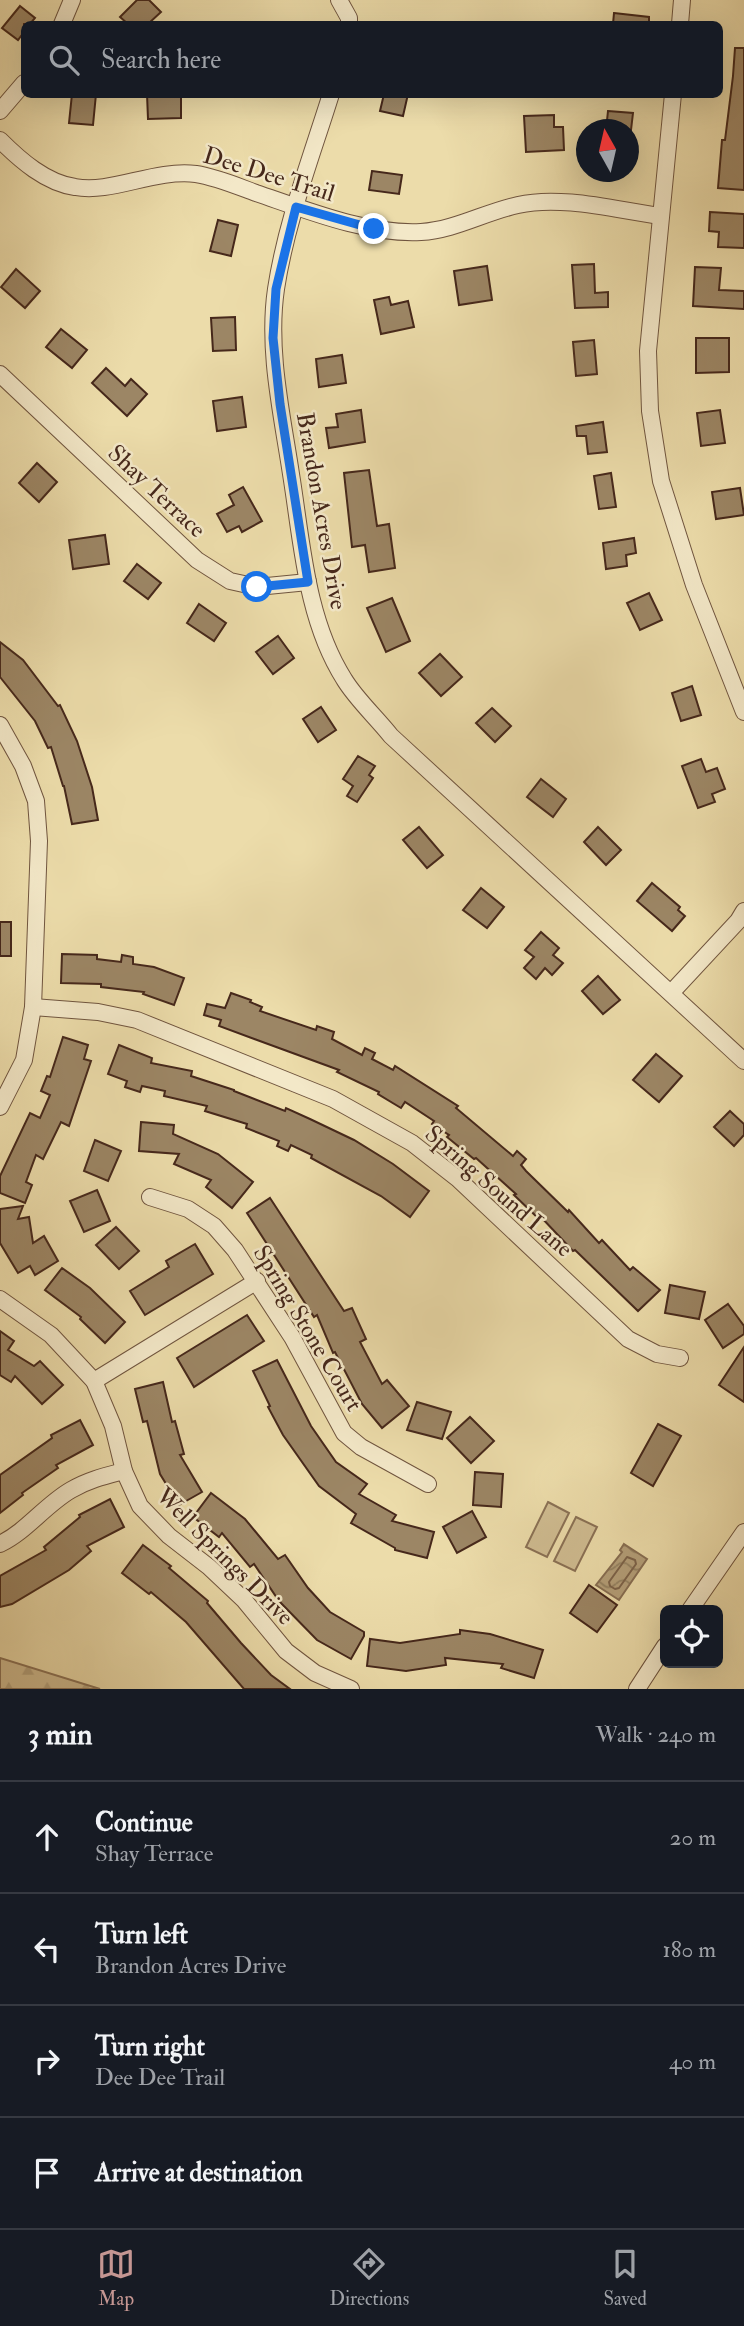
<!DOCTYPE html>
<meta charset="utf-8">
<style>
body{margin:0;font-family:"IM FELL Double Pica",serif;background:#242831;color:#f1f3f6}
.controls{position:absolute;right:21px;bottom:21px;display:grid;overflow:hidden;border-radius:10px;box-shadow:0 7px 28px #0002}
.controls button{width:63px;height:63px;display:grid;place-items:center;padding:0;border:0;border-bottom:2px solid #363941;background:#171b24;color:#f1f3f6;font:35px sans-serif}
.compass{position:absolute;left:576px;top:119px;width:63px;height:63px;border-radius:50%;background:#171b24;box-shadow:0 7px 28px #0002;rotate:352deg}
.stop{position:absolute;width:21px;height:21px;margin:-16px;border:5px solid #1a73e8;border-radius:50%;background:#fff}
.stop.end{background:#1a73e8;border-color:#fff;box-shadow:0 2px 7px #0008}
.list{margin:0;padding:0;list-style:none}
h2{display:flex;justify-content:space-between;align-items:center;height:91px;margin:0;padding:0 28px;font-size:30px}
h2 small{font-size:23px;font-weight:400;color:#9ea1a6}
.list li{display:grid;grid-template-columns:46px 1fr auto;gap:21px;align-items:center;box-sizing:border-box;height:112px;padding:0 28px;border-top:2px solid #363941}
.list b{display:block;font-size:26px;white-space:nowrap}
.list p{margin:0;font-size:23px;white-space:nowrap;color:#9ea1a6}
.list em{font-size:23px;font-style:normal;color:#9ea1a6}
.icon{flex:none;width:38px;height:38px;fill:none;stroke:currentColor;stroke-width:2;stroke-linecap:round;stroke-linejoin:round}
.map{position:relative;flex:none;width:744px;height:1689px;overflow:hidden}
.search{position:absolute;background:#171b24;box-shadow:0 7px 28px #0002;left:21px;right:21px;top:21px;height:77px;display:flex;align-items:center;gap:18px;box-sizing:border-box;padding:0 24px;border-radius:10px;color:#9ea1a6;font-size:26px}
.sheet{height:539px;background:#171b24}
nav{display:flex;justify-content:space-around;align-items:center;box-sizing:border-box;height:98px;border-top:2px solid #363941;background:#171b24;font-size:19px;color:#9ea1a6}
nav a{display:grid;justify-items:center;gap:4px}
nav .on{color:#c59692}
.map>svg:first-child{display:block}
.grass{fill:#d0bd92;stroke:#8b7256;stroke-width:2}
.forest{fill:url(#forest-firs);stroke:#8b7256;stroke-width:2}
.water{fill:url(#water-waves);stroke:#886f53;stroke-width:2}
.lines{fill:none;stroke-linecap:round;stroke-linejoin:round}
.shore{stroke:#7d644a;stroke-width:2}
.building{fill:#9c8665;stroke:#46281b;stroke-width:2}
.minor-casing{stroke:#70553f;stroke-width:18}
.minor{stroke:#f3e8c8;stroke-width:16}
.route{stroke:#1a73e8;stroke-width:9}
.labels{text-anchor:middle;stroke-width:5;stroke-linejoin:round;paint-order:stroke}
.street-label{font-size:24px;fill:#46281b;stroke:#f3e8c8}
</style>
<div class="map">
<svg width="744" height="1689" viewBox="0 0 744 1689">
<defs>
<pattern id="forest-firs" width="22" height="20" patternUnits="userSpaceOnUse" patternTransform="scale(1.75)"><rect width="22" height="20" fill="#d0bd92"/><path d="M5 1l3.5 6h-7zM16 11l3.5 6h-7z" fill="#b4a27d"/></pattern>
<pattern id="water-waves" width="16" height="10" patternUnits="userSpaceOnUse" patternTransform="scale(1.75)"><rect width="16" height="10" fill="#b49f79"/><path d="M0 5q4-4 8 0t8 0" fill="none" stroke="#948262"/></pattern>
</defs>
<rect width="100%" height="100%" fill="#ecdcaa"/>
<filter id="stains"><feTurbulence type="fractalNoise" baseFrequency=".00286" numOctaves="4"/><feColorMatrix values="0 0 0 0 .2 0 0 0 0 .09 0 0 0 0 .02 0 0 0 .5 -.17"/></filter>
<radialGradient id="worn" r=".72"><stop offset=".6" stop-color="#630" stop-opacity="0"/><stop offset="1" stop-color="#630" stop-opacity=".3"/></radialGradient>
<g class="grass">
<polygon points="548,1502 569,1513 547,1557 526,1547"/>
<polygon points="576,1517 597,1527 575,1571 554,1561"/>
</g>
<polygon class="forest" points="0,1658 100,1689 0,1689"/>
<polygon class="water" points="624,1544 647,1559 619,1600 596,1585 622,1552 620,1550"/>
<g class="lines">
<polygon class="shore" points="627,1557 635,1560 636,1564 619,1588 615,1589 610,1586 609,1582"/>
</g>
<g class="building">
<polygon points="137,0 149,0 161,12 148,24 128,24 120,17"/>
<polygon points="20,6 35,18 30,24 24,24 24,32 18,40 2,28"/>
<polygon points="614,13 649,17 649,24 613,24"/>
<polygon points="735,48 744,48 744,190 718,188 722,140 725,140 733,76"/>
<polygon points="72,94 96,94 93,125 69,123"/>
<polygon points="147,94 181,94 181,118 148,119"/>
<polygon points="384,94 408,94 403,116 380,111"/>
<polygon points="608,111 633,113 631,130 606,130"/>
<polygon points="554,115 554,127 563,127 564,150 526,152 524,116"/>
<polygon points="372,171 402,175 399,194 369,190"/>
<polygon points="710,212 744,214 744,248 718,247 719,232 709,231"/>
<polygon points="218,220 238,225 231,256 210,251"/>
<polygon points="594,264 595,293 608,292 608,307 575,308 572,265"/>
<polygon points="487,266 492,300 459,305 454,271"/>
<polygon points="695,267 721,268 719,290 744,291 744,309 693,306"/>
<polygon points="16,269 40,291 25,308 1,287"/>
<polygon points="389,297 391,305 408,301 414,327 381,334 374,300"/>
<polygon points="235,317 236,350 213,351 211,318"/>
<polygon points="61,329 87,350 72,368 46,347"/>
<polygon points="696,338 729,338 729,372 696,373"/>
<polygon points="594,340 597,374 576,376 573,342"/>
<polygon points="342,355 346,383 319,387 316,359"/>
<polygon points="106,368 125,386 131,379 147,394 127,416 92,383"/>
<polygon points="242,397 246,427 217,431 213,401"/>
<polygon points="361,410 365,442 329,448 326,428 338,427 336,414"/>
<polygon points="720,410 725,443 701,446 697,413"/>
<polygon points="603,422 607,452 588,454 586,436 577,436 576,426"/>
<polygon points="37,463 57,482 39,502 19,483"/>
<polygon points="369,470 377,526 389,524 395,568 369,572 365,545 352,547 344,473"/>
<polygon points="611,473 616,507 599,509 594,476"/>
<polygon points="243,487 262,521 242,532 239,526 227,532 217,514 234,505 229,495"/>
<polygon points="740,488 744,515 716,519 712,492"/>
<polygon points="105,535 109,564 73,569 69,540"/>
<polygon points="634,538 636,553 626,555 627,566 606,569 603,543"/>
<polygon points="137,564 161,583 148,599 124,581"/>
<polygon points="649,593 662,620 640,630 627,603"/>
<polygon points="392,598 410,641 386,652 367,608"/>
<polygon points="199,604 226,623 214,641 187,623"/>
<polygon points="278,636 294,658 273,674 256,652"/>
<polygon points="0,642 23,660 58,706 60,705 77,741 92,787 98,820 72,824 64,786 63,786 51,747 48,748 35,721 0,677"/>
<polygon points="440,654 462,677 441,696 419,673"/>
<polygon points="692,686 701,715 681,721 672,693"/>
<polygon points="321,707 336,730 318,742 303,719"/>
<polygon points="492,708 511,726 495,742 476,723"/>
<polygon points="358,756 375,766 369,775 373,778 357,802 347,796 353,786 343,779"/>
<polygon points="701,759 706,772 717,768 725,789 712,794 715,802 698,808 682,766"/>
<polygon points="541,779 566,799 553,817 527,797"/>
<polygon points="419,827 443,855 427,868 403,840"/>
<polygon points="598,827 621,850 606,865 584,842"/>
<polygon points="652,883 680,907 678,910 685,916 672,931 637,901"/>
<polygon points="481,888 504,907 487,928 463,910"/>
<rect x="0" y="922" width="11" height="34"/>
<polygon points="541,932 559,948 553,955 563,963 552,975 545,968 536,979 524,968 534,957 525,950"/>
<polygon points="62,954 97,955 97,959 121,962 122,955 133,957 133,964 154,967 184,978 174,1005 143,994 144,992 101,987 101,984 61,983"/>
<polygon points="598,976 620,1000 603,1014 582,991"/>
<polygon points="231,993 251,1000 250,1002 262,1007 260,1011 316,1030 317,1026 334,1032 332,1039 362,1055 365,1048 375,1053 372,1059 393,1070 395,1066 458,1106 456,1108 513,1156 517,1151 526,1159 521,1165 526,1171 568,1212 569,1210 599,1243 602,1240 630,1270 633,1267 660,1290 638,1311 575,1250 573,1251 540,1216 538,1218 514,1195 516,1194 476,1158 474,1159 447,1137 449,1135 432,1124 434,1121 405,1102 401,1108 378,1094 379,1092 337,1072 339,1070 219,1026 221,1020 204,1015 207,1004 225,1008"/>
<polygon points="63,1037 88,1045 84,1059 91,1061 69,1126 61,1122 43,1159 36,1155 26,1182 32,1185 25,1203 0,1193 0,1176 30,1113 40,1118 50,1095 41,1091 47,1076 50,1077"/>
<polygon points="119,1045 152,1058 151,1063 192,1071 191,1076 234,1090 234,1091 285,1111 286,1108 310,1119 354,1140 393,1164 429,1191 410,1217 381,1196 311,1158 312,1155 291,1145 288,1151 277,1146 279,1141 246,1128 247,1124 205,1111 207,1106 164,1096 165,1091 142,1086 140,1092 125,1087 127,1081 108,1074"/>
<polygon points="656,1054 682,1076 659,1102 633,1080"/>
<polygon points="730,1111 744,1124 744,1135 734,1146 714,1127"/>
<polygon points="141,1122 174,1125 173,1134 218,1154 253,1182 232,1208 206,1187 211,1180 174,1164 179,1154 139,1151"/>
<polygon points="95,1140 121,1151 108,1181 84,1171"/>
<polygon points="97,1190 110,1221 84,1232 70,1201"/>
<polygon points="270,1198 344,1311 352,1308 366,1339 360,1342 382,1384 387,1380 409,1406 382,1428 362,1404 335,1352 333,1353 317,1315 314,1317 247,1213"/>
<polygon points="23,1206 18,1219 29,1217 33,1243 44,1236 58,1261 35,1275 30,1266 18,1273 0,1243 0,1209"/>
<polygon points="116,1227 139,1251 119,1269 96,1245"/>
<polygon points="195,1244 213,1274 145,1315 130,1291 169,1267 166,1261"/>
<polygon points="62,1268 90,1288 125,1322 105,1343 80,1319 81,1317 45,1290"/>
<polygon points="670,1285 705,1292 699,1319 665,1313"/>
<polygon points="728,1304 744,1326 744,1334 723,1348 705,1320"/>
<polygon points="247,1315 264,1341 194,1387 177,1358"/>
<polygon points="0,1331 14,1341 8,1350 34,1366 40,1361 63,1385 42,1404 15,1376 11,1382 0,1375"/>
<polygon points="744,1347 744,1402 719,1385"/>
<polygon points="277,1360 311,1426 336,1462 367,1484 359,1494 396,1515 392,1521 434,1532 427,1558 395,1550 395,1548 351,1523 356,1514 319,1486 283,1435 268,1407 270,1406 253,1371"/>
<polygon points="163,1382 172,1422 175,1421 184,1454 180,1455 202,1492 179,1505 160,1474 147,1421 143,1422 135,1389"/>
<polygon points="417,1402 451,1412 442,1439 407,1430"/>
<polygon points="470,1417 494,1441 471,1463 447,1438"/>
<polygon points="80,1420 93,1445 56,1465 58,1468 22,1493 23,1495 0,1513 0,1475 52,1438 51,1435"/>
<polygon points="658,1424 681,1436 653,1486 631,1473"/>
<polygon points="475,1472 503,1474 501,1507 473,1505"/>
<polygon points="211,1493 245,1519 278,1559 285,1555 308,1588 330,1612 364,1632 364,1636 351,1659 317,1640 279,1601 254,1564 250,1567 222,1533 219,1537 193,1517"/>
<polygon points="110,1499 124,1527 87,1546 91,1551 69,1570 12,1604 0,1607 0,1576 46,1550 44,1547 80,1517 79,1515"/>
<polygon points="472,1511 486,1537 457,1553 443,1527"/>
<polygon points="143,1545 171,1566 169,1568 208,1601 207,1603 241,1643 271,1675 290,1689 244,1689 186,1622 151,1592 149,1594 122,1573"/>
<polygon points="589,1585 617,1605 597,1632 570,1613"/>
<polygon points="460,1630 490,1634 543,1650 534,1678 501,1668 503,1664 445,1658 446,1665 406,1671 367,1666 370,1639 400,1643 460,1634"/>
</g>
<g class="lines">
<defs>
<g id="minor">
<polyline points="339,0 349,18 349,24"/>
<polyline points="62,24 72,0"/>
<polyline points="680,24 682,0"/>
<path d="M 331,94 C 311,158 286,223 276,289 C 267,350 282,414 291,474 C 302,542 306,619 344,679 C 356,699 376,717 391,736 L 744,1061"/>
<polyline points="673,94 648,351 650,411 661,481 694,585 744,712"/>
<polyline points="0,111 24,83"/>
<path d="M 0,140 C 20,160 46,183 75,187 C 112,194 153,169 196,174 C 216,177 237,186 256,193 C 306,210 368,235 421,232 C 455,230 485,212 518,205 C 561,195 616,210 660,216"/>
<polyline points="0,374 197,560 230,581 257,587 308,582"/>
<polyline points="0,725 23,766 36,801 39,841 33,1007 24,1060 0,1107"/>
<polyline points="671,993 738,921 744,911"/>
<polyline points="33,1007 98,1012 137,1020 333,1099 412,1143 458,1179 628,1339 657,1354 680,1358"/>
<polyline points="150,1197 188,1209 214,1226 235,1250 292,1337 344,1433 361,1447 428,1484"/>
<polyline points="0,1299 51,1335 94,1381 113,1426 124,1471 140,1506 169,1536 209,1567 244,1600 286,1651 315,1673 351,1689"/>
<polyline points="94,1381 257,1281"/>
<path d="M 0,1544 C 27,1531 45,1505 71,1490 C 88,1480 105,1476 124,1471"/>
<polyline points="690,1610 744,1532"/>
<polyline points="637,1689 665,1646"/>
</g>
</defs>
<use href="#minor" class="minor-casing"/>
<use href="#minor" class="minor"/>
</g>
<g class="lines">
<polyline class="route" points="257,587 308,582 280,404 273,338 276,289 296,207 374,229"/>
</g>
<g class="labels">
<g class="street-label">
<text transform="translate(269 174) rotate(17)" y="8">Dee Dee Trail</text>
<text transform="translate(157 491) rotate(43)" y="8">Shay Terrace</text>
<text transform="translate(322 511) rotate(80)" y="8">Brandon Acres Drive</text>
<text transform="translate(499 1191) rotate(41)" y="8">Spring Sound Lane</text>
<text transform="translate(308 1328) rotate(59)" y="8">Spring Stone Court</text>
<text transform="translate(225 1556) rotate(45)" y="8">Well Springs Drive</text>
</g>
</g>
<rect width="100%" height="100%" filter="url(#stains)"/>
<rect width="100%" height="100%" fill="url(#worn)"/>
</svg>
<div class="controls">
<button><svg class="icon" aria-label="locate" viewBox="0 0 24 24"><circle cx="12" cy="12" r="6"/><path d="M12 2v4M12 18v4M2 12h4M18 12h4"/></svg></button>
</div>
<svg class="compass" viewBox="-18 -18 36 36"><path d="M0-13l5 13h-10z" fill="#e53935"/><path d="M0 13l5-13h-10z" fill="#9ea1a6"/></svg>
<div class="stop" style="left:257px;top:587px"></div>
<div class="stop end" style="left:374px;top:229px"></div>
<div class="search"><svg class="icon" aria-label="search" viewBox="0 0 24 24"><circle cx="10" cy="10" r="6"/><path d="M15 15l6 6"/></svg>Search here</div>
</div>
<section class="sheet">
<h2>3 min<small>Walk · 240 m</small></h2>
<ul class="list">
<li><svg class="icon" aria-label="ahead" viewBox="0 0 24 24"><path d="M12 20V5M6 11l6-6 6 6"/></svg><div><b>Continue</b><p>Shay Terrace</p></div><em>20 m</em></li>
<li><svg class="icon" aria-label="left" viewBox="0 0 24 24"><path d="M17 20v-9H6M10 6l-5 5 5 5"/></svg><div><b>Turn left</b><p>Brandon Acres Drive</p></div><em>180 m</em></li>
<li><svg class="icon" aria-label="right" viewBox="0 0 24 24"><path d="M7 20v-9h11M14 6l5 5-5 5"/></svg><div><b>Turn right</b><p>Dee Dee Trail</p></div><em>40 m</em></li>
<li><svg class="icon" aria-label="arrive" viewBox="0 0 24 24"><path d="M6 21V4h12l-3 4 3 4H6"/></svg><div><b>Arrive at destination</b></div></li>
</ul>
</section>
<nav>
<a class="on"><svg class="icon" aria-label="map" viewBox="0 0 24 24"><path d="M3 6l6-2 6 2 6-2v14l-6 2-6-2-6 2zM9 4v14M15 6v14"/></svg>Map</a>
<a><svg class="icon" aria-label="directions" viewBox="0 0 24 24"><path d="M12 3l9 9-9 9-9-9zM9 14v-3h6M13 9l2 2-2 2"/></svg>Directions</a>
<a><svg class="icon" aria-label="saved" viewBox="0 0 24 24"><path d="M7 4h10v16l-5-4-5 4z"/></svg>Saved</a>
</nav>
